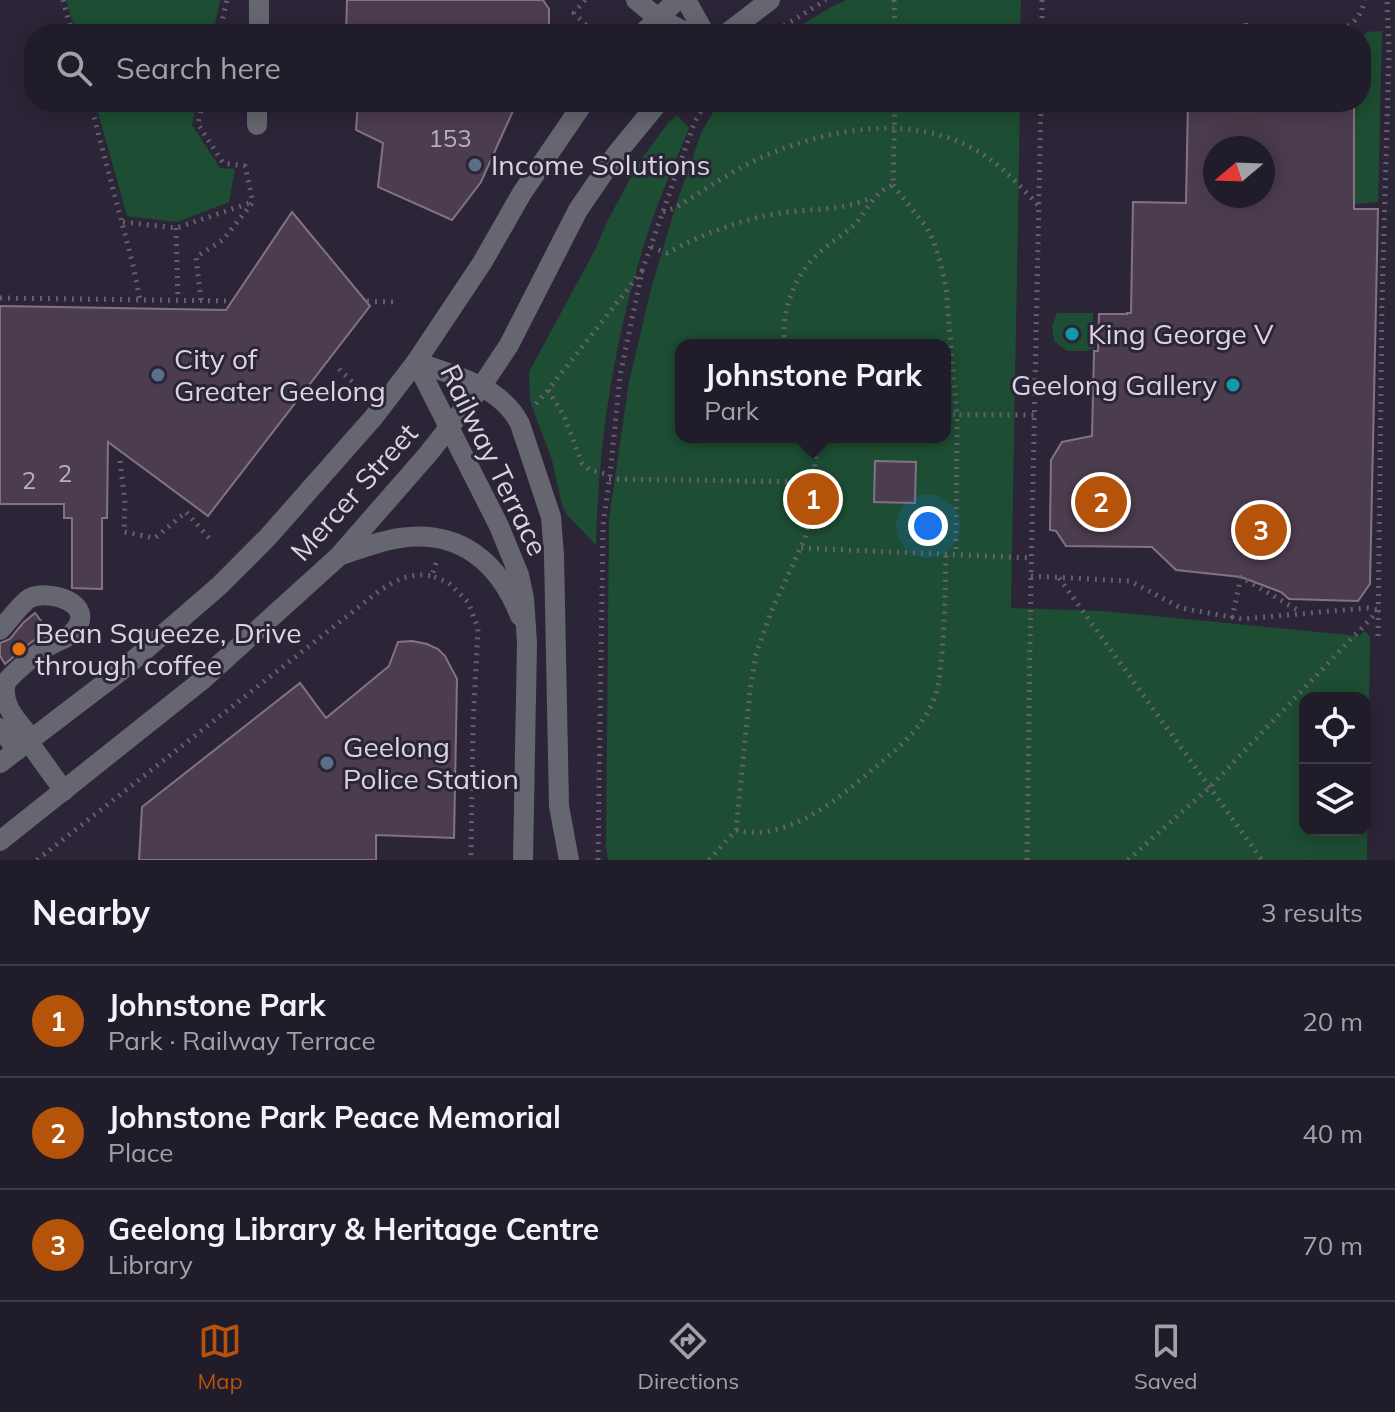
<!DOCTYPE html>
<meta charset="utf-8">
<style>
body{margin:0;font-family:Mulish,sans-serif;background:#292532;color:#f1f3f6}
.controls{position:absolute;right:24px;bottom:24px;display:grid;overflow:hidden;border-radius:16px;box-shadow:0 4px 20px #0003}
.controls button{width:72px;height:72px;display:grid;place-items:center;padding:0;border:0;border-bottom:2px solid #3e3a47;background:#211c2a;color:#f1f3f6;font:40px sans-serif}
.compass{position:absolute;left:1203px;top:136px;width:72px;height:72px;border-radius:50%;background:#211c2a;box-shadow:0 4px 20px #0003;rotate:251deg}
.you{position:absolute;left:928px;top:526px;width:28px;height:28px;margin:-20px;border:6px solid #fff;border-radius:50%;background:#1a73e8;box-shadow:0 0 0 12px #1a73e833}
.badge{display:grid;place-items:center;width:52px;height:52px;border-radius:50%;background:#b45309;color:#fff;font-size:26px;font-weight:700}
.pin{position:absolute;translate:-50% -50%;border:4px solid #fff;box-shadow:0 2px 8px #0006}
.popup{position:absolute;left:675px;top:339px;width:276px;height:104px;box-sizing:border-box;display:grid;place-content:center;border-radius:16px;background:#211c2a;filter:drop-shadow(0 2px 6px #0005);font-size:26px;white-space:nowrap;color:#a2a1a8}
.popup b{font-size:30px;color:#f1f3f6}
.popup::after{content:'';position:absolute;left:50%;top:100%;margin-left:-16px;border:16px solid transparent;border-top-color:#211c2a}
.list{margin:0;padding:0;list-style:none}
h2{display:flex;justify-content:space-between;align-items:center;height:104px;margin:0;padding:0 32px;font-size:34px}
h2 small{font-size:26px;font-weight:400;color:#a2a1a8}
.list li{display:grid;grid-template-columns:52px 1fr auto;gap:24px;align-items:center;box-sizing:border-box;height:112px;padding:0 32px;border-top:2px solid #3e3a47}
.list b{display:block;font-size:30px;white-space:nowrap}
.list p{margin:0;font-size:26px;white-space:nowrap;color:#a2a1a8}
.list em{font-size:26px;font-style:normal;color:#a2a1a8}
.icon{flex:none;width:44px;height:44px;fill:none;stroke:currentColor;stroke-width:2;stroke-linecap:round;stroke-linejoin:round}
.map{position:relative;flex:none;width:1395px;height:860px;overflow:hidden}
.search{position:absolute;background:#211c2a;box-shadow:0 4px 20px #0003;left:24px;right:24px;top:24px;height:88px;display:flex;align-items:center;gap:20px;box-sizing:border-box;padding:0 28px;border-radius:32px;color:#a2a1a8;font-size:30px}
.sheet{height:440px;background:#211c2a}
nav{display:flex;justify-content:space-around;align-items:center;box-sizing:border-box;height:112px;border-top:2px solid #3e3a47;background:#211c2a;font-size:22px;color:#a2a1a8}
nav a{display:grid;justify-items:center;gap:4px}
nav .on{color:#b45309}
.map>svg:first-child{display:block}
.green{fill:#1d4e33;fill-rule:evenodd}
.building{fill:#4c3d4e;stroke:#837285;stroke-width:2;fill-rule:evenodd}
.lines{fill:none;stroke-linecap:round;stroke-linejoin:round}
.path{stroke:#655f70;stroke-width:5;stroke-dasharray:2 6;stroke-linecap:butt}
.minor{stroke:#666670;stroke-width:20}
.service-dot{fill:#5c6f8a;stroke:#2c2538;stroke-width:3}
.culture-dot{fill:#0f9aa8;stroke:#2c2538;stroke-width:3}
.food-dot{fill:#e8710a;stroke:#2c2538;stroke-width:3}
.labels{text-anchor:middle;stroke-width:6;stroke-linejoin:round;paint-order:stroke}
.number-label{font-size:24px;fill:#b6afbc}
.poi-label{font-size:28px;fill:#d9d5e1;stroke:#2c2538;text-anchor:start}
.street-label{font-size:28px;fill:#d9d5e1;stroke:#2c2538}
</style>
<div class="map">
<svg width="1395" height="860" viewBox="0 0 1395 860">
<rect width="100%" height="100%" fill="#2c2538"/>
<g class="green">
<polygon points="66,0 220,0 213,34 76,34"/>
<polygon points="847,0 1021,0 1020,34 786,34 831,7"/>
<polygon points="1382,31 1378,202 1354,204 1354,102 1361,102 1361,39 1367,32"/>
<polygon points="95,102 197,102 192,125 220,168 235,169 229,202 177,222 127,216"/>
<path d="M 719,102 L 1020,102 L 1011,608 L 1102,611 L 1359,636 L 1365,631 L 1370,637 L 1367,860 L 608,860 L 606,846 L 609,519 L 629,382 L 651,289 L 675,208 L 702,131 ZM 681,345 L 945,345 L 945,437 L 681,437 ZM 1305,698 L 1365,698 L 1365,830 L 1305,830 Z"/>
<path d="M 677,115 L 689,128 C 676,161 661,193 650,226 C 616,329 598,436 596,545 L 567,515 L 562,505 L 552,460 L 530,401 L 529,372 L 595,250 L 607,222 L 638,164 L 668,123 Z"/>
<polygon points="1057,313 1093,313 1094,349 1088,350 1088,351 1067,351 1054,341 1052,326"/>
</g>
<g class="building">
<polygon points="347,0 543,0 549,9 549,34 346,34"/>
<polygon points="358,102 517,102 481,182 452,220 378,187 383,143 356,130"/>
<path d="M 1188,102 L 1354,102 L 1354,209 L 1378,209 L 1370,584 L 1358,601 L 1289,599 L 1281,592 L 1241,577 L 1176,570 L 1152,547 L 1066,546 L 1056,531 L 1050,530 L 1051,460 L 1062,442 L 1092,436 L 1094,351 L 1098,351 L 1099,314 L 1127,314 L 1127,313 L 1131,313 L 1133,202 L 1186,203 ZM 1215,148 L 1263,148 L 1263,196 L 1215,196 Z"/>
<polygon points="292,212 370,306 208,516 108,442 107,518 102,518 102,589 72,588 72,518 64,518 64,504 0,504 0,306 226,310"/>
<polygon points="875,461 916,462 915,503 874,502"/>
<polygon points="35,613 49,631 30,643 5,664 0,656 0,643 10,639 23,623"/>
<polygon points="412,641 427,644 438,649 445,656 457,679 454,838 376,835 376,860 139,860 142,807 300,683 326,718 389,666 398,642"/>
</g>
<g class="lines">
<g class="path">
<polyline points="63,0 72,34"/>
<polyline points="585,0 574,13 595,34"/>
<polyline points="894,0 895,34"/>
<polyline points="1246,23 1246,34"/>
<polyline points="784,26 826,0"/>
<polyline points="219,34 227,0"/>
<polyline points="1042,34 1042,0"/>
<polyline points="1260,34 1261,23"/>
<polyline points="1275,34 1276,23"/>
<polyline points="1290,34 1290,23"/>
<polyline points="1305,34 1305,23"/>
<path d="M 1325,34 C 1349,28 1358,24 1365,0"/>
<polyline points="90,102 132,261 140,299"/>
<polyline points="893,185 927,228 933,240 941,264 946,288 957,415 1034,415"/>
<path d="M 663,212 L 675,208 C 703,191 730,172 760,158 C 826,129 908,113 974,149 C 1000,163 1019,185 1039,206"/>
<polyline points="123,222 176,228 253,202"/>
<polyline points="176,228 178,300"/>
<path d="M 651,247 L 667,253 C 703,234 739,220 780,213 C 811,208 842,212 872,197"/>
<polyline points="642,271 695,121 707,102"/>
<polyline points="0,298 232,301"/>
<polyline points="201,300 196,257 223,240 253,202 245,166 223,163 198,124 203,102"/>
<polyline points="367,301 393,302"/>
<path d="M 785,345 C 780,310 795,274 821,251 C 832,241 845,234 855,224 C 868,210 874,191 893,185 L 895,102"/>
<polyline points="339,369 362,391"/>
<polyline points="536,404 548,390"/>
<polyline points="945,414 957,415 956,555"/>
<polyline points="120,461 125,503 124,532 155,538 186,512 210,539"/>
<polyline points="609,479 814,482"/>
<polyline points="801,548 1032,558"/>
<polyline points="436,563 432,576 449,583 468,602 478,628 473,725 471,860"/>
<polyline points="1031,576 1130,581 1181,608 1242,619 1367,608 1378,610"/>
<polyline points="1059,578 1262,860"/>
<polyline points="1232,618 1241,577 1301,612"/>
<polyline points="1378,636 1382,304 1389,53 1387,0"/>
<path d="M 736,830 C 785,843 837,800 872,770 C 896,750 925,727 935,696 C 940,682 940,668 942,653 C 945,621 945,588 946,555"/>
<path d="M 37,860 L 379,591 C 396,580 411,572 432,576"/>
<polyline points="598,860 603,526 610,475 620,376 642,271 548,390 564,416 582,463 590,470 610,475"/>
<polyline points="709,860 736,830 750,691 756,654 771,612 805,538 811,512 817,437"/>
<polyline points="1027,860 1031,576 1041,102"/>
<polyline points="1128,860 1209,788 1378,611"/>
</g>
<g class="minor">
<polyline points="636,0 658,18 689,34"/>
<polyline points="686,0 705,34"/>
<polyline points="259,34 259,0"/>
<polyline points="642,34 677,0"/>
<polyline points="726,34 770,0"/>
<polyline points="257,125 257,102"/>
<path d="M 416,362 C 454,375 501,386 520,424 L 551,517 L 554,555 L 559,806 L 569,860"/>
<polyline points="416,362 499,526 519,575 524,598 527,643 523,860"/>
<path d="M 339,556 C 359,549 379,541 400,538 C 459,529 499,562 520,616"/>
<path d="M 0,630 C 8,622 21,603 30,598 C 49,589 96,603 75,630 C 68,639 58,640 49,646 C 36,654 16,670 6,682 C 0,706 18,721 31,738"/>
<polyline points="0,728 17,750"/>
<polyline points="28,741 64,791"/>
<polyline points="0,763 122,670 219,586 267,538 373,418 416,362 482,263 522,193 584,102"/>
<polyline points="0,841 201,681 338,557 428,454 481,387 509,345 578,210 617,153 659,102"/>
</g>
</g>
<g class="service-dot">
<circle cx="475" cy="165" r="8"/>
<circle cx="158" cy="375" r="8"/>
<circle cx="327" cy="763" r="8"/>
</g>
<g class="culture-dot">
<circle cx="1072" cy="334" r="8"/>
<circle cx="1233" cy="385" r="8"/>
</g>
<circle class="food-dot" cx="19" cy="649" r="8"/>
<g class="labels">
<g class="number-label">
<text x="450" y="147">153</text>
<text x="65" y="482">2</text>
<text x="29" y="489">2</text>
</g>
<g class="poi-label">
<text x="491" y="175">Income Solutions</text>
<text x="1088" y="344">King George V</text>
<text x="174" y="369">City of<tspan x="174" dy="32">Greater Geelong</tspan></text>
<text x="1217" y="395" text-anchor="end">Geelong Gallery</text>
<text x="35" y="643">Bean Squeeze, Drive<tspan x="35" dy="32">through coffee</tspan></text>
<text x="343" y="757">Geelong<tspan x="343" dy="32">Police Station</tspan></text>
</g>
<g class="street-label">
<text transform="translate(494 460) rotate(64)" y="10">Railway Terrace</text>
<text transform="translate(354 492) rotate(-48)" y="10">Mercer Street</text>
</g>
</g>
</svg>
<div class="controls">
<button><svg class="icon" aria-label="locate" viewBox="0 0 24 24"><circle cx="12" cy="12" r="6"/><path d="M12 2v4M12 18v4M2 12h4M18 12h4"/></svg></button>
<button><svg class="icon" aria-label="layers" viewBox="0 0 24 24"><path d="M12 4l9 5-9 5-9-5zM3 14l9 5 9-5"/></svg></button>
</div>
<svg class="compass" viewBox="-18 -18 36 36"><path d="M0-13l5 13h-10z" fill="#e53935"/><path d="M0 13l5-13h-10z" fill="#a2a1a8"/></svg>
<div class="you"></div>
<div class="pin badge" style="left:813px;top:499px">1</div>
<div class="popup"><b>Johnstone Park</b>Park</div>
<div class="pin badge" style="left:1101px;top:502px">2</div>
<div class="pin badge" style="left:1261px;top:530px">3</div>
<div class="search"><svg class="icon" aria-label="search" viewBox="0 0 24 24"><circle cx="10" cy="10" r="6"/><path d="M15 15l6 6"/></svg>Search here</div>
</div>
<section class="sheet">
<h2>Nearby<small>3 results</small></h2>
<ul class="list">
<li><span class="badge">1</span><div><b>Johnstone Park</b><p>Park · Railway Terrace</p></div><em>20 m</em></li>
<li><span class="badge">2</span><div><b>Johnstone Park Peace Memorial</b><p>Place</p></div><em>40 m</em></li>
<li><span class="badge">3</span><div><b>Geelong Library &amp; Heritage Centre</b><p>Library</p></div><em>70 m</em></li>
</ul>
</section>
<nav>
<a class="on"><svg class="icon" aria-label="map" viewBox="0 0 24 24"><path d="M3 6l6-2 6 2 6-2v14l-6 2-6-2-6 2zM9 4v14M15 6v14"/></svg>Map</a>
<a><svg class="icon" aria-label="directions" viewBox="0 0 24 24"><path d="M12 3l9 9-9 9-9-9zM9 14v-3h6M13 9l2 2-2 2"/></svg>Directions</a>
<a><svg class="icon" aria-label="saved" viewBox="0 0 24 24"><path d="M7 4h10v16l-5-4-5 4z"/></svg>Saved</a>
</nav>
